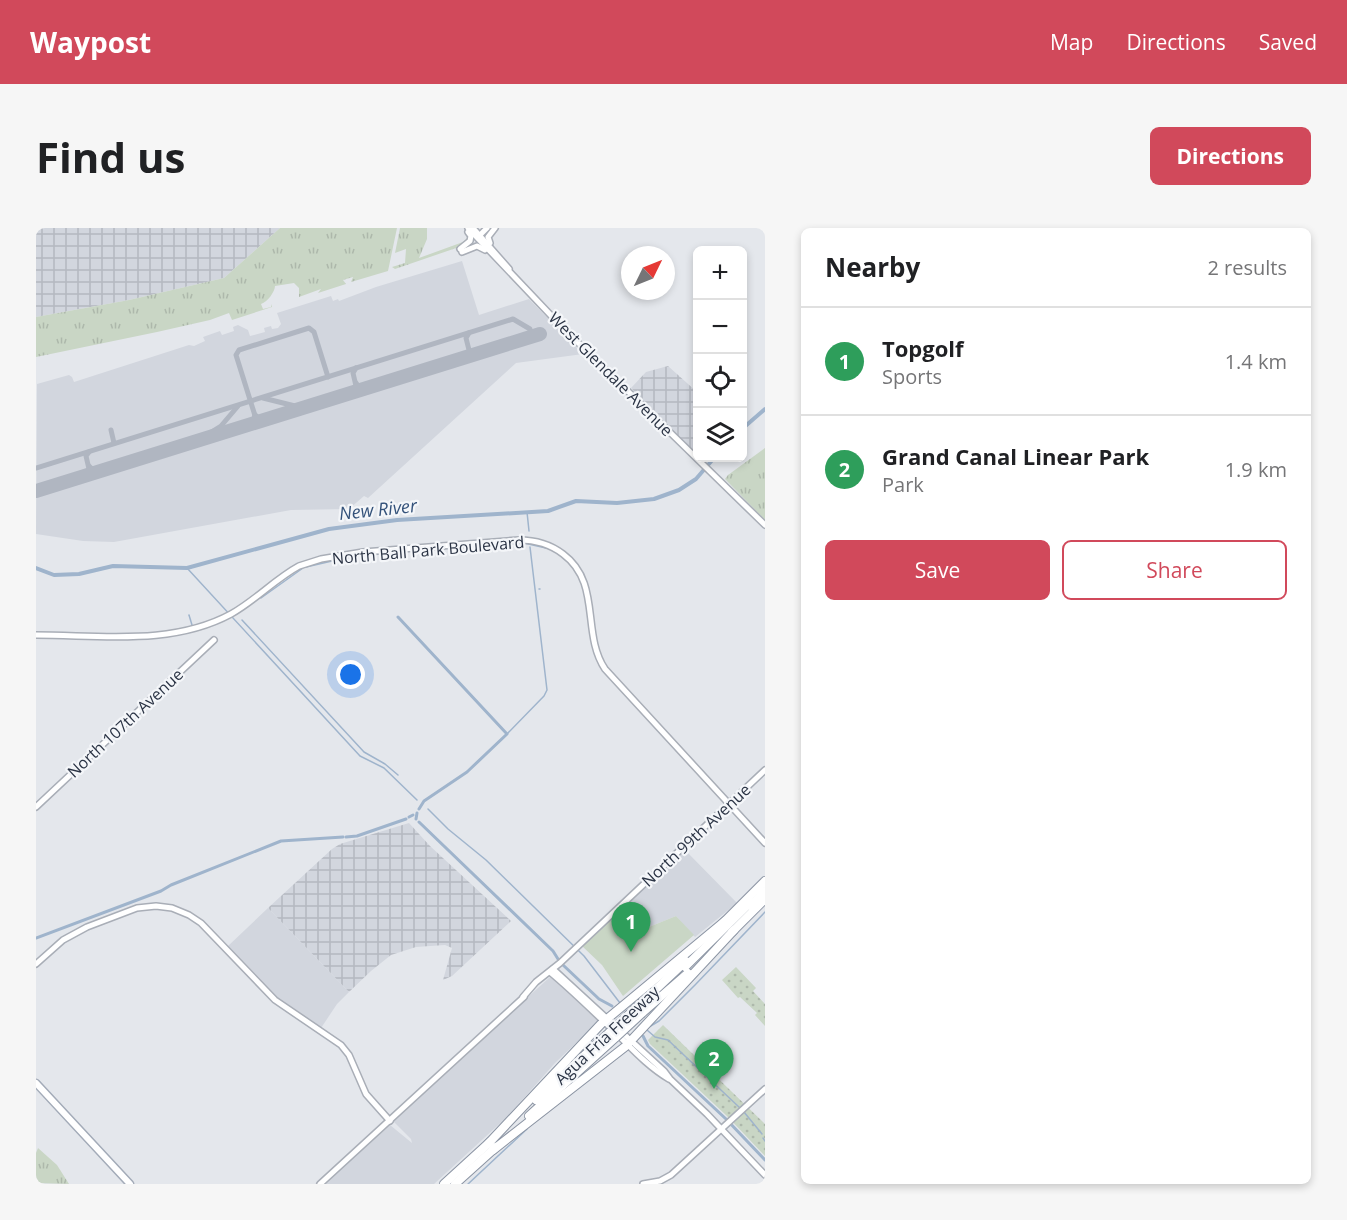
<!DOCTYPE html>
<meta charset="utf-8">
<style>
body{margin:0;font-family:"Open Sans",sans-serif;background:#f6f6f6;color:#202124}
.controls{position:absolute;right:18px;top:18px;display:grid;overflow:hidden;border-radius:9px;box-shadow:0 3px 9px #0003}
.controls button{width:54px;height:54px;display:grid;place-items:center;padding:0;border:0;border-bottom:2px solid #e0e0e0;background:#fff;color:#202124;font:30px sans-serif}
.compass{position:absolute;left:585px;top:18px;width:54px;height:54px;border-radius:50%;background:#fff;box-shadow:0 3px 9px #0003;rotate:47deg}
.you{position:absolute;left:315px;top:447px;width:21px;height:21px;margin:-15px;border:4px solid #fff;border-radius:50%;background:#1a73e8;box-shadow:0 0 0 9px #1a73e833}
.badge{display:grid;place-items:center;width:39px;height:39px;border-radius:50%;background:#d1495b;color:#fff;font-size:20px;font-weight:700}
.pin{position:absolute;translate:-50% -50px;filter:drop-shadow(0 2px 3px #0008)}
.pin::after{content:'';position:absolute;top:32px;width:21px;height:18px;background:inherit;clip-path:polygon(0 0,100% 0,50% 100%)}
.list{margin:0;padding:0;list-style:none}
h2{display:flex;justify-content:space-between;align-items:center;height:78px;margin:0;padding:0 24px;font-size:26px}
h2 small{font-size:20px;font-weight:400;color:#757577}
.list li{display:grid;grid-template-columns:39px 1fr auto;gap:18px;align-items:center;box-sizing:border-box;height:108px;padding:0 24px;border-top:2px solid #e0e0e0}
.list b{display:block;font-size:22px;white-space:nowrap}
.list p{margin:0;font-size:20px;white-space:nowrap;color:#757577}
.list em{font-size:20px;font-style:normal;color:#757577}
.actions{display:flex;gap:12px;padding:18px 24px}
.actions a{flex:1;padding:14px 0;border:2px solid #d1495b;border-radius:9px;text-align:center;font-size:21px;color:#d1495b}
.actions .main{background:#d1495b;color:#fff}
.icon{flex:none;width:33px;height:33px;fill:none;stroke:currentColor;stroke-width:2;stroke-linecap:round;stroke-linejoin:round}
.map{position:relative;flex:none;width:729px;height:956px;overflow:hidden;border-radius:9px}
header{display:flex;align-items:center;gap:36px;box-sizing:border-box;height:84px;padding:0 30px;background:#d1495b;color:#fff}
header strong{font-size:28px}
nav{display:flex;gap:33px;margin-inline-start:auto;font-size:21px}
.intro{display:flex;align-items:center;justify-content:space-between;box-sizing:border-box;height:144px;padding:0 36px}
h1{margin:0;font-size:42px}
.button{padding:15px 27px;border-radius:9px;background:#d1495b;color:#fff;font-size:21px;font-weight:700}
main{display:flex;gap:36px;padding:0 36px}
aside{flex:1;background:#fff;border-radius:9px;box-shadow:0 3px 9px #0003}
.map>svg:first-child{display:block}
.built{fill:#d2d6de}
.industrial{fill:url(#industrial-grid)}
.grass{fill:url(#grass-tufts)}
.park{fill:url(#park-dots)}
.pitch{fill:#c9d6c5}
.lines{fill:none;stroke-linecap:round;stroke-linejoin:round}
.stream{stroke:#9fb4cc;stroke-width:1.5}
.canal{stroke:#9fb4cc;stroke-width:3}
.river{stroke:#9fb4cc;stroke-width:4}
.taxiway{stroke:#b0b6c1;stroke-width:5}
.runway{stroke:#b0b6c1;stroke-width:14}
.secondary-casing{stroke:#a9aeb7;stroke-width:8}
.primary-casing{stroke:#a3abb8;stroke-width:9}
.highway-casing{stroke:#8b94a3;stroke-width:10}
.secondary{stroke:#fff;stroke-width:5}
.primary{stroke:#fff;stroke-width:6}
.highway{stroke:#fff;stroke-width:8}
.highway-bridge-casing{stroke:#8b94a3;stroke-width:10;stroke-linecap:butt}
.highway-bridge{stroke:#fff;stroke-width:8}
.labels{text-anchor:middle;stroke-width:4.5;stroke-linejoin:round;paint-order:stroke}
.street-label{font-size:16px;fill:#2b3445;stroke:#f4f6f9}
.water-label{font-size:18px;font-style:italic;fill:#34527a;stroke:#f4f6f9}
</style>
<header>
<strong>Waypost</strong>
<nav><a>Map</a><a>Directions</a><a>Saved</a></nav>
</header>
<div class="intro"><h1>Find us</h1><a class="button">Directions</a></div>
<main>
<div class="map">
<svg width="729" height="956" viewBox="0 0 729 956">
<defs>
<pattern id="industrial-grid" width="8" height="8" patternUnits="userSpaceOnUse" patternTransform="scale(1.5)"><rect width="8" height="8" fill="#d2d6de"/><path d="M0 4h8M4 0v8" fill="none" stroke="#b4b8c0"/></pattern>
<pattern id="grass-tufts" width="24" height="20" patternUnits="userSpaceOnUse" patternTransform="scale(1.5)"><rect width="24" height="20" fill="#c9d6c5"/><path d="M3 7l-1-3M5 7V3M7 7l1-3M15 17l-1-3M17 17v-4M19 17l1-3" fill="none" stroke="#adb8ab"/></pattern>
<pattern id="park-dots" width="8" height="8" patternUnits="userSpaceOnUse" patternTransform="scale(1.5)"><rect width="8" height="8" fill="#c9d6c5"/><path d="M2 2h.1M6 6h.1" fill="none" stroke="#adb8ab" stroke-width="1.8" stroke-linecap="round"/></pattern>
</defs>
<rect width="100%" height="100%" fill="#e4e7ec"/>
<g class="built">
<polygon points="426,33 443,87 493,71 547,126 480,135 332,270 328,268 313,281 255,282 78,314 47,313 0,306 1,156 33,147 36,149 38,154 153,117 158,118 169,113 167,109 184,103 186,107 198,103 197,99 202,97 212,102 214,108 229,104 228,100 235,98 236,101 242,100 245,96 241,85 295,68 297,73 302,71 303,73 340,59"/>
<polygon points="649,622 701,675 659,709 640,688 608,701 587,679"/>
<polygon points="232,680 313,764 301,776 285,800 237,767 191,719"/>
<polygon points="514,749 530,761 560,790 562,794 519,835 472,888 398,956 288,956 354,897 376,915 375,911 358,894 358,891"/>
</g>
<g class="industrial">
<polygon points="0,0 244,0 188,50 93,72 0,89"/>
<polygon points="632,138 661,164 661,222 656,223 595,160 610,144"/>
<polygon points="373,595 394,618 475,693 416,748 407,752 416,720 409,717 380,719 355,727 335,743 313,764 232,680 296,621 304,616"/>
</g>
<g class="grass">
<path d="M 244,0 L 361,0 L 352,43 L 315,54 L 317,49 L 307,52 L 310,56 L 282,65 L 285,61 L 263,69 L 263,60 L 258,55 L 239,58 C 239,63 232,74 225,76 L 227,81 L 235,79 L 236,76 L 236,79 L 196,92 L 193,85 L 174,92 L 121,104 L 0,129 L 0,89 L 93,72 L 188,50 Z"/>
<polygon points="364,0 391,0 391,11 383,30 427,14 431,10 430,5 433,10 426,18 359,41 356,39 369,35 370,21 359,25"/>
<polygon points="729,220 729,292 689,251 692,247"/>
<polygon points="2,920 21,937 33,956 0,955 0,925"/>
</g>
<g class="park">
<polygon points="700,739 720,760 717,763 729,776 729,798 719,787 721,785 704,769 702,770 686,752"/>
<polygon points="627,797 729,896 729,928 692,889 614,816 612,812"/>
</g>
<polygon class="pitch" points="587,679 608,701 640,688 658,707 587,768 566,737 546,718"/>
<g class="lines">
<g class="stream">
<polyline points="491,284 493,303"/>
<polyline points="421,319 429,319"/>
<polyline points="433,320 488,315 510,320"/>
<polyline points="314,329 375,323"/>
<polyline points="270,339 309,330"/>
<polyline points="151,340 324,528 348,540 381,572"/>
<polyline points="503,361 504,361"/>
<polyline points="225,370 267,340"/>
<polyline points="153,387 156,397"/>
<polyline points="206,392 328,524 349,536 362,547"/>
<polyline points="471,506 508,468 511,462 494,319"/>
<polyline points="392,581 412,601 450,632 548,728 584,775"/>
<polyline points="613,799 623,793 659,757 729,684"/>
<polyline points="611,802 619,809 632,812 704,880"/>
<polyline points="708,884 726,906"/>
<polyline points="727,910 729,913"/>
<polyline points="432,956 491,901"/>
</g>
<g class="canal">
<polyline points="362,389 471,506 431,544 388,573 383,581"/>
<polyline points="373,589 377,587"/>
<polyline points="380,591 381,585"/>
<polyline points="383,594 517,723 522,731"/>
<polyline points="310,609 321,608 370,591"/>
<polyline points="0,710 125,663 135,657 245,613 307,609"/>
<polyline points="527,737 563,771 576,778"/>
<polyline points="607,808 612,818 690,891 729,932"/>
</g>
<g class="river">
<polyline points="706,201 729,181"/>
<polyline points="0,340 18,347 43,346 77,338 151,340 293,301 361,292 512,283 540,273 581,275 618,271 643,262 660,251 678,230"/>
</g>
<g class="taxiway">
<polyline points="429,130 433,122 430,110 433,105"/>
<polyline points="320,155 323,159 332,160"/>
<polyline points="314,165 320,158 317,145 320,140"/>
<polyline points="227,170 259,178 280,176"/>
<polyline points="219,187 224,191 233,191"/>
<polyline points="221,194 200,127 203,122 273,100 278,104 292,149"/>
<polyline points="212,197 217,194 219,187"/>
<polyline points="75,202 78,215"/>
<polyline points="161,213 185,198 202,178"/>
<polyline points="53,238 57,242 65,243"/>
<polyline points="0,240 477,91 494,101 494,106 490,111"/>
<polyline points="47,248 53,241 50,228 53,224"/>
</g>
<polyline class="runway" points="0,263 504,106"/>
<defs>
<g id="secondary">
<polyline points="432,0 525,98 729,297"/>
<polyline points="437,0 473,41"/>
<polyline points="442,9 451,0"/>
<polyline points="454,15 452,9 459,0"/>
<polyline points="424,21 434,13 435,8 432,4"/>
<polyline points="426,24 441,18 449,22"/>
<path d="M 0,407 C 65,407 136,418 195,386 C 220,372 239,351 263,338 L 285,331 L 327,324 L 483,312 C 499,312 514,316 527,326 C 566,355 545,405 569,441 L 729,615"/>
<polyline points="0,579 178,412"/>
<polyline points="0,736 27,712 51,699 101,680 120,678 136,680 153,687 165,695 239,772 305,817 313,827 330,866 354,893"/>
<polyline points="517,741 628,843 634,851 671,886 729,947"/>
<path d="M 514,744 C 538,764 560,786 583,808 C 598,823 614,840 633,851"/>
<polyline points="487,769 500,754 524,735 729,542"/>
<polyline points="284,956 488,769"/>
<polyline points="607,956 624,953 635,947 729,861"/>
</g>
<polyline id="primary" points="0,855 94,956"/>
<g id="highway">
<polyline points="715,678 729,663"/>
<polyline points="686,696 729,653"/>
<polyline points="696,704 729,671"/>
<polyline points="649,739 715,674"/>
<polyline points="601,779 650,733"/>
<polyline points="606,785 652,745"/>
<polyline points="500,872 574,804"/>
<polyline points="493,888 580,809"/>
<polyline points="452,916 565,796 689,693"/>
<polyline points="457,922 590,818 698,702"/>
<polyline points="408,956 454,914"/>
<polyline points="419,956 460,919"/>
</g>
</defs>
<use href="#secondary" class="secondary-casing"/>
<use href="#primary" class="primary-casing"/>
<use href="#highway" class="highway-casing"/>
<use href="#secondary" class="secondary"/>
<use href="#primary" class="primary"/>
<use href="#highway" class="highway"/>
<defs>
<g id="highway-bridge">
<polyline points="574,804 601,779"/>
<polyline points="580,809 606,785"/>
</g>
</defs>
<use href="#highway-bridge" class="highway-bridge-casing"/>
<use href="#highway-bridge" class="highway-bridge"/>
</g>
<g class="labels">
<g class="street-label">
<text transform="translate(575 146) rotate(45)" y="6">West Glendale Avenue</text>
<text transform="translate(392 322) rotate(-5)" y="6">North Ball Park Boulevard</text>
<text transform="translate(89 495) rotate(-43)" y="6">North 107th Avenue</text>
<text transform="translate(660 607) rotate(-43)" y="6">North 99th Avenue</text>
<text transform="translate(571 807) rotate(-43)" y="6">Agua Fria Freeway</text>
</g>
<g class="water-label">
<text transform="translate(342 282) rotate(-6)" y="6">New River</text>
</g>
</g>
</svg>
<div class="controls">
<button>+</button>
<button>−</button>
<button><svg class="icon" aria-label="locate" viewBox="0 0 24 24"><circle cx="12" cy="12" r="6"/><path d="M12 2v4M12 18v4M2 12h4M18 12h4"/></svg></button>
<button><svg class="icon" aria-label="layers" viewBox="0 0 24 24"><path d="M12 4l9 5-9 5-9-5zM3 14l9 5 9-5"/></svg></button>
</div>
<svg class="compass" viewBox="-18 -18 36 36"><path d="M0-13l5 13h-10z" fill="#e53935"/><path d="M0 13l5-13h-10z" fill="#757577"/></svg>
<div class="you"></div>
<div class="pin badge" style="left:595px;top:724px;background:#2e9e5b">1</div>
<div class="pin badge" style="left:678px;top:861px;background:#2e9e5b">2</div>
</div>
<aside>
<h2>Nearby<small>2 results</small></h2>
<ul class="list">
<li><span class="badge" style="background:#2e9e5b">1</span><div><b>Topgolf</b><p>Sports</p></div><em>1.4 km</em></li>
<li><span class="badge" style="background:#2e9e5b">2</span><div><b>Grand Canal Linear Park</b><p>Park</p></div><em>1.9 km</em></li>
</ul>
<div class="actions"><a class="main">Save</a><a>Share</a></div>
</aside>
</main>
